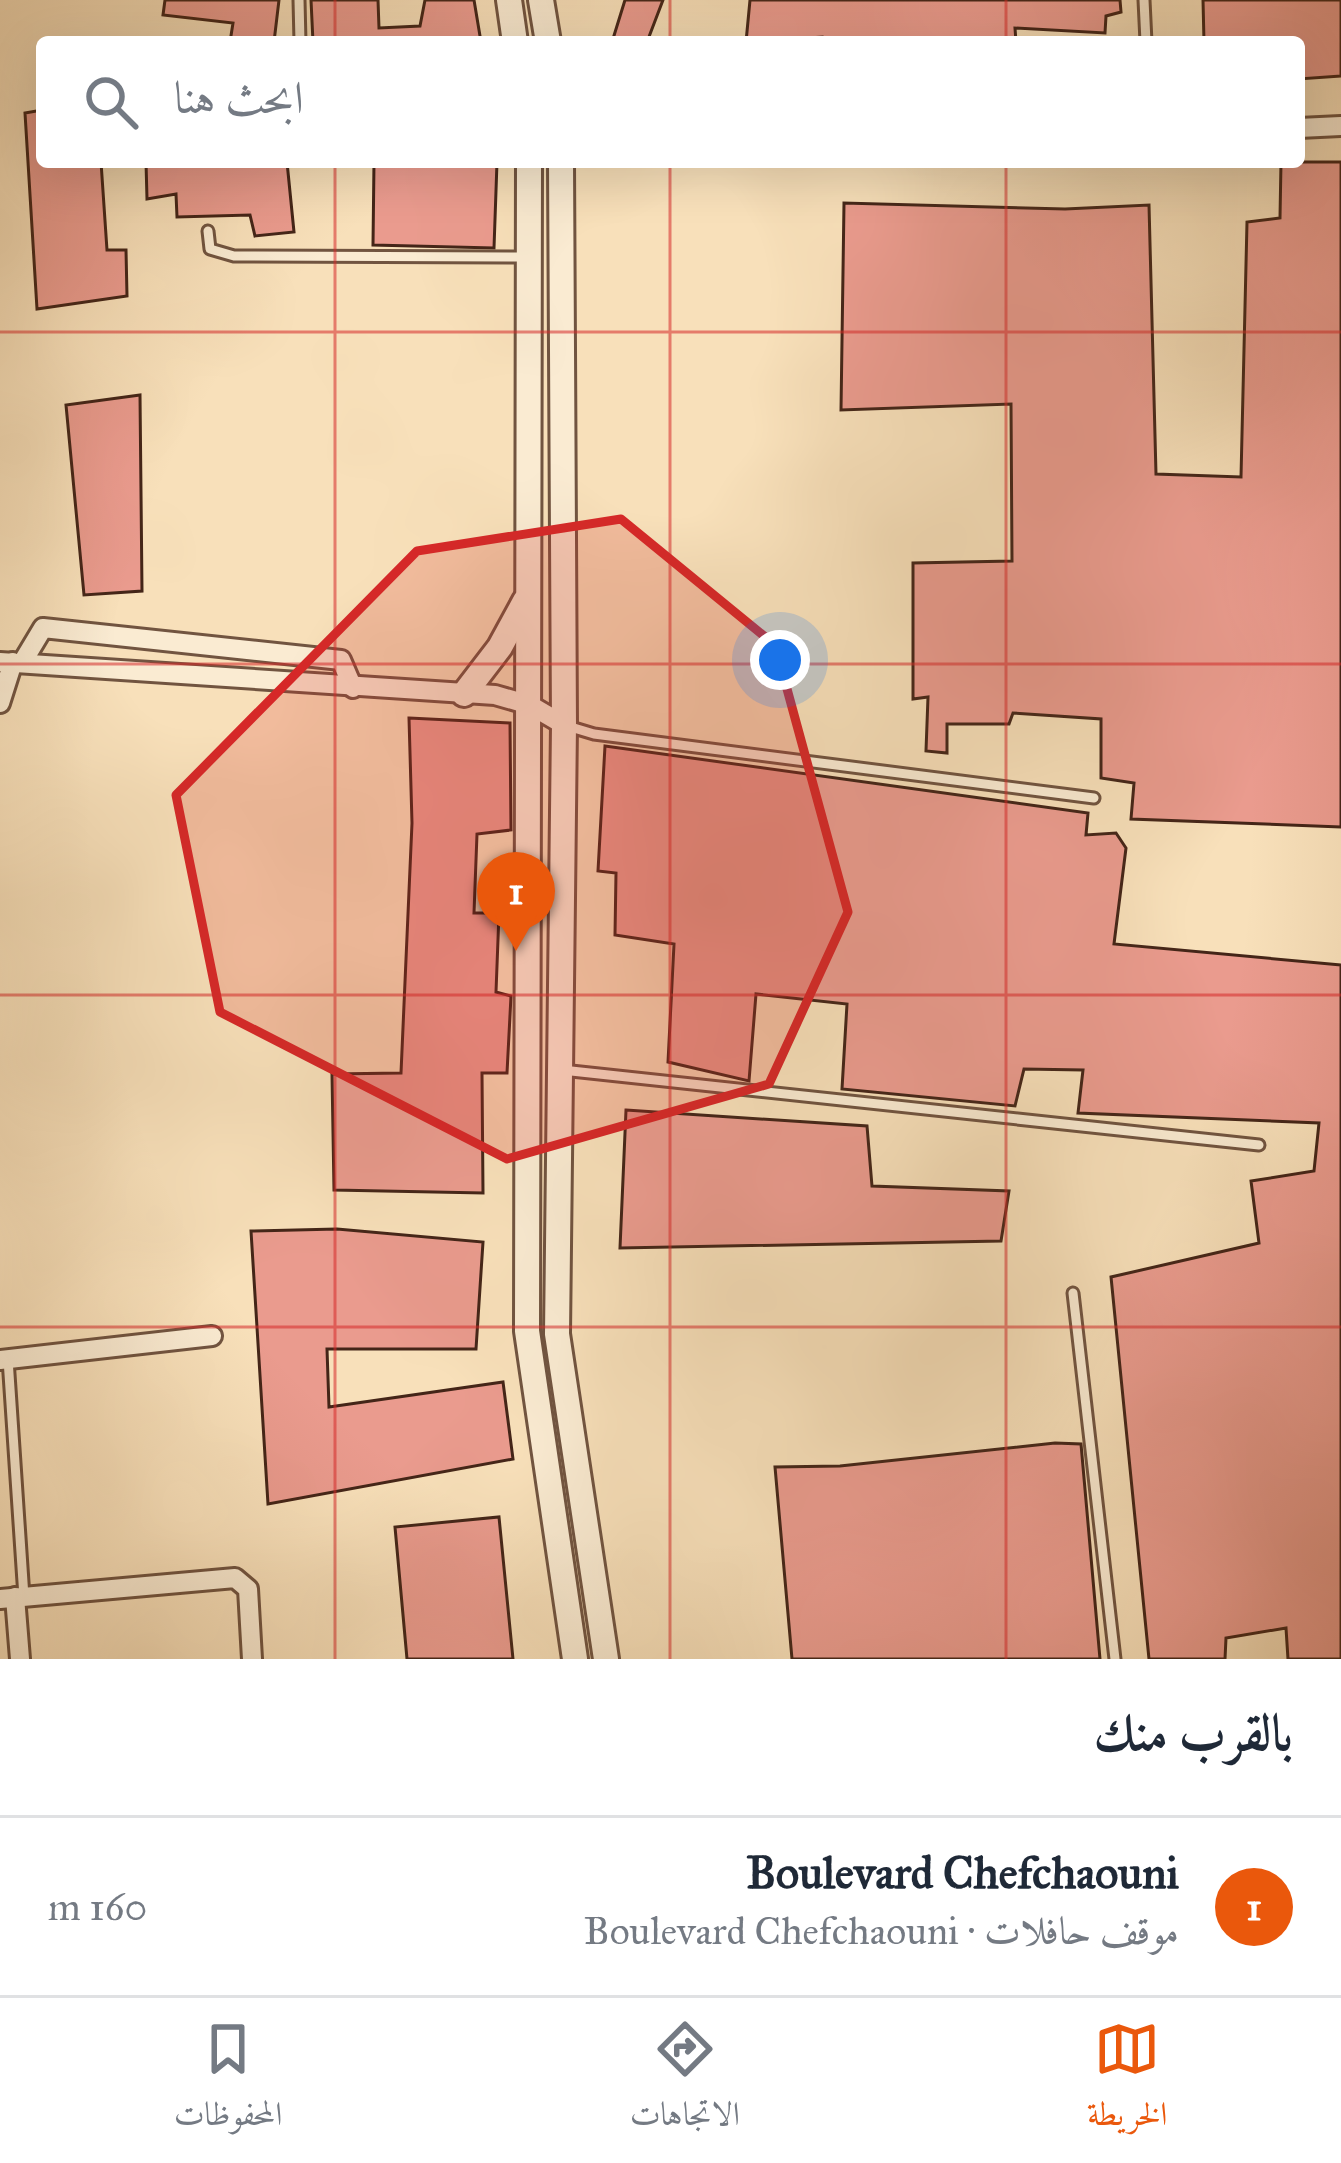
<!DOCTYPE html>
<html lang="ar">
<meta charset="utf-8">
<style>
body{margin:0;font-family:"IM FELL Great Primer",Amiri,serif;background:#f6f6f7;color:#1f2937;direction:rtl}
.you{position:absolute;left:780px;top:660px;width:42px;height:42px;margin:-30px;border:9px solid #fff;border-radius:50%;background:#1a73e8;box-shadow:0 0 0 18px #1a73e833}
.badge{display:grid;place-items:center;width:78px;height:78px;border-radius:50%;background:#ea580c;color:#fff;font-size:39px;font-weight:700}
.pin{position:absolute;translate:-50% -99px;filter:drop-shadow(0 3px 6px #0008)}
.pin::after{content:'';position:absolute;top:63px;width:42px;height:36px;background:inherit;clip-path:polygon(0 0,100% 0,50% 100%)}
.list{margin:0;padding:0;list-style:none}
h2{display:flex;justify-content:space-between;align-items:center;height:156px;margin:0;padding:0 48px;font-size:51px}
h2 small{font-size:39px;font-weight:400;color:#747a83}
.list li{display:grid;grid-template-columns:78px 1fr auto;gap:36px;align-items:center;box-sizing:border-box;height:180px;padding:0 48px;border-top:3px solid #e0e1e3}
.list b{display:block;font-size:45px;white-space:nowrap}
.list p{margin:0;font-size:39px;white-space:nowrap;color:#747a83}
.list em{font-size:39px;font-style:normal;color:#747a83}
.icon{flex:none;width:66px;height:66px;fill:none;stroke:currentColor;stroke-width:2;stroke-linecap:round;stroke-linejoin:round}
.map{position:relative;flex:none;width:1341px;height:1659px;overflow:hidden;direction:ltr}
.search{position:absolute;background:#fff;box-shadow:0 12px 48px #0002;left:36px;right:36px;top:36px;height:132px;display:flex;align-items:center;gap:30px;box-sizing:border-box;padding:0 42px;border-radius:12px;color:#747a83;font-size:45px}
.sheet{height:336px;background:#fff}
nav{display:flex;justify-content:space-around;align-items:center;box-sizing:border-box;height:168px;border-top:3px solid #e0e1e3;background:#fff;font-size:33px;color:#747a83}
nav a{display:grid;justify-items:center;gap:6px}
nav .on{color:#ea580c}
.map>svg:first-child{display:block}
.building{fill:#ea9b8e;stroke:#442518;stroke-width:3}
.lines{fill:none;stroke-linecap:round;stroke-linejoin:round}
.service-casing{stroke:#715440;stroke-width:15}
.minor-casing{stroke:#715440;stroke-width:24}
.tertiary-casing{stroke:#715440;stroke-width:30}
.service{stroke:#faebd2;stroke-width:9}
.minor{stroke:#faebd2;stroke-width:18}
.tertiary{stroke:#faebd2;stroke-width:24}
.marked{fill:#d62828;fill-opacity:0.2;stroke:#d62828;stroke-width:9;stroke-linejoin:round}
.grid{fill:none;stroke:#d62828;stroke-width:3;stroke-opacity:0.55}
</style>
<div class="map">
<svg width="1341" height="1659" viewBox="0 0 1341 1659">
<rect width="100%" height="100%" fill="#f8e0ba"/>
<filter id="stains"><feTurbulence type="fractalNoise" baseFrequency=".00167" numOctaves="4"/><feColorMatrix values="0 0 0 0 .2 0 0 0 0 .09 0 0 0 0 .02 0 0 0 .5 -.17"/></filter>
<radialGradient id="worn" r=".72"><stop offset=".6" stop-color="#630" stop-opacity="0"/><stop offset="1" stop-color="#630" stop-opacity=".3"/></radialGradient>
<g class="building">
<polygon points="165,0 279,0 274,42 230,42 233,23 163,15"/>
<polygon points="311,0 378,0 379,28 420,26 425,0 474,0 481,42 313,42"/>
<polygon points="625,0 663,0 647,42 612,42"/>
<polygon points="750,0 1120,0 1121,12 1106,16 1105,33 1015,28 1016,42 822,42 822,37 746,42"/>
<polygon points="1203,0 1341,0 1341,76 1299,79 1299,42 1204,42"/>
<polygon points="42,110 42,162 101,162 107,250 126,250 127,296 37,309 25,113"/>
<polygon points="146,162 287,162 294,232 255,236 250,215 177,217 176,194 147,199"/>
<polygon points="374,162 497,162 494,248 373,245"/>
<polygon points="1281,162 1341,162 1341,827 1131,819 1134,783 1101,778 1101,719 1013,713 1009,724 947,724 947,753 926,751 928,697 913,699 913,563 1012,561 1011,404 841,410 844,203 1065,209 1149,205 1156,474 1241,477 1247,222 1280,218"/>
<polygon points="140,395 142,591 84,595 66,405"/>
<polygon points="409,718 510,723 511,830 477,834 474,913 499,913 496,992 511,996 507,1073 482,1073 483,1193 334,1190 332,1074 401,1073 412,823"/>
<polygon points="605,746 1088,813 1086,835 1116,833 1126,848 1114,944 1341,965 1341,1659 1288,1659 1286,1628 1226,1638 1225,1659 1149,1659 1111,1277 1259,1243 1251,1181 1314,1171 1319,1123 1078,1113 1083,1070 1024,1069 1015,1106 842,1089 847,1004 756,994 749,1081 668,1062 674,944 615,935 616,873 598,871"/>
<polygon points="626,1110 867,1126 872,1186 1009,1191 1001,1241 620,1248"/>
<polygon points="337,1229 483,1242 476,1349 327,1349 329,1407 503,1382 513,1459 268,1504 251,1231"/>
<polygon points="1055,1443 1081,1444 1100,1659 792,1659 775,1467 840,1466"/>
<polygon points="499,1517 513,1659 407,1659 395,1527"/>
</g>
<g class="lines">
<defs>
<g id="service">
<polyline points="299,0 300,42"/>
<polyline points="1144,0 1146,42"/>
<polyline points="208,231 210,249 234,256 524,257"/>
<polyline points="564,725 594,734 1094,798"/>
<polyline points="562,1070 1259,1145"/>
<polyline points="1073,1293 1115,1659"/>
<polyline points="8,1359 24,1597"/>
</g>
<g id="minor">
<polyline points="1299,128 1341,126"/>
<polyline points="0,662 495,695 530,705 564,725"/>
<polyline points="22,663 43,628 341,660 353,688"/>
<polyline points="0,703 13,662"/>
<polyline points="0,1360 212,1336"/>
<polyline points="15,1597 20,1659"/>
<polyline points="0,1599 235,1578 248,1589 252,1659"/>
</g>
<g id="tertiary">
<polyline points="509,0 515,42"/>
<polyline points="541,0 548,42"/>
<polyline points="529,162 527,1331 575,1659"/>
<polyline points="561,162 564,725 557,1334 606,1659"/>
<polyline points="464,694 500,647 525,601"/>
</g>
</defs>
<use href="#service" class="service-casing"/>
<use href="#minor" class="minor-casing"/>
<use href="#tertiary" class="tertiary-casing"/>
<use href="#service" class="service"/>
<use href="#minor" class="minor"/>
<use href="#tertiary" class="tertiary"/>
</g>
<path class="marked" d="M 621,519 L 775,645 L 848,912 L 769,1084 L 507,1159 L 220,1012 L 176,795 L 417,551 Z"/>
<path class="grid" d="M 335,0 L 335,42M 670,0 L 670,42M 1006,0 L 1006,42M 335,162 L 335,1659M 670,162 L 670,1659M 1006,162 L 1006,1659M 0,332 L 1341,332M 0,664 L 1341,664M 0,995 L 1341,995M 0,1327 L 1341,1327"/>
<rect width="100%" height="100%" filter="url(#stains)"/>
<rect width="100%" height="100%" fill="url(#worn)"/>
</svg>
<div class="you"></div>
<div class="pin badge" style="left:516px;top:951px">1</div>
<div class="search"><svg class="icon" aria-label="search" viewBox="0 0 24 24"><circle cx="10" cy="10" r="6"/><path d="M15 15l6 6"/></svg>ابحث هنا</div>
</div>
<section class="sheet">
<h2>بالقرب منك<small></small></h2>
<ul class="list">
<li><span class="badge">1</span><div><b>Boulevard Chefchaouni</b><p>موقف حافلات · Boulevard Chefchaouni</p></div><em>160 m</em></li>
</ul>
</section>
<nav>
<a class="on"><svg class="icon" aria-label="map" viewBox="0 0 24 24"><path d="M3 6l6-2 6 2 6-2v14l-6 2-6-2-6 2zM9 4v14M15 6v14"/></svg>الخريطة</a>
<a><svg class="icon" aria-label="directions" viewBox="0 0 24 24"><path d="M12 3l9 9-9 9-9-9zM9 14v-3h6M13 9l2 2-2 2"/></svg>الاتجاهات</a>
<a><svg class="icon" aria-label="saved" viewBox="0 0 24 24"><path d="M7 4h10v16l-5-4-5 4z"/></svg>المحفوظات</a>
</nav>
